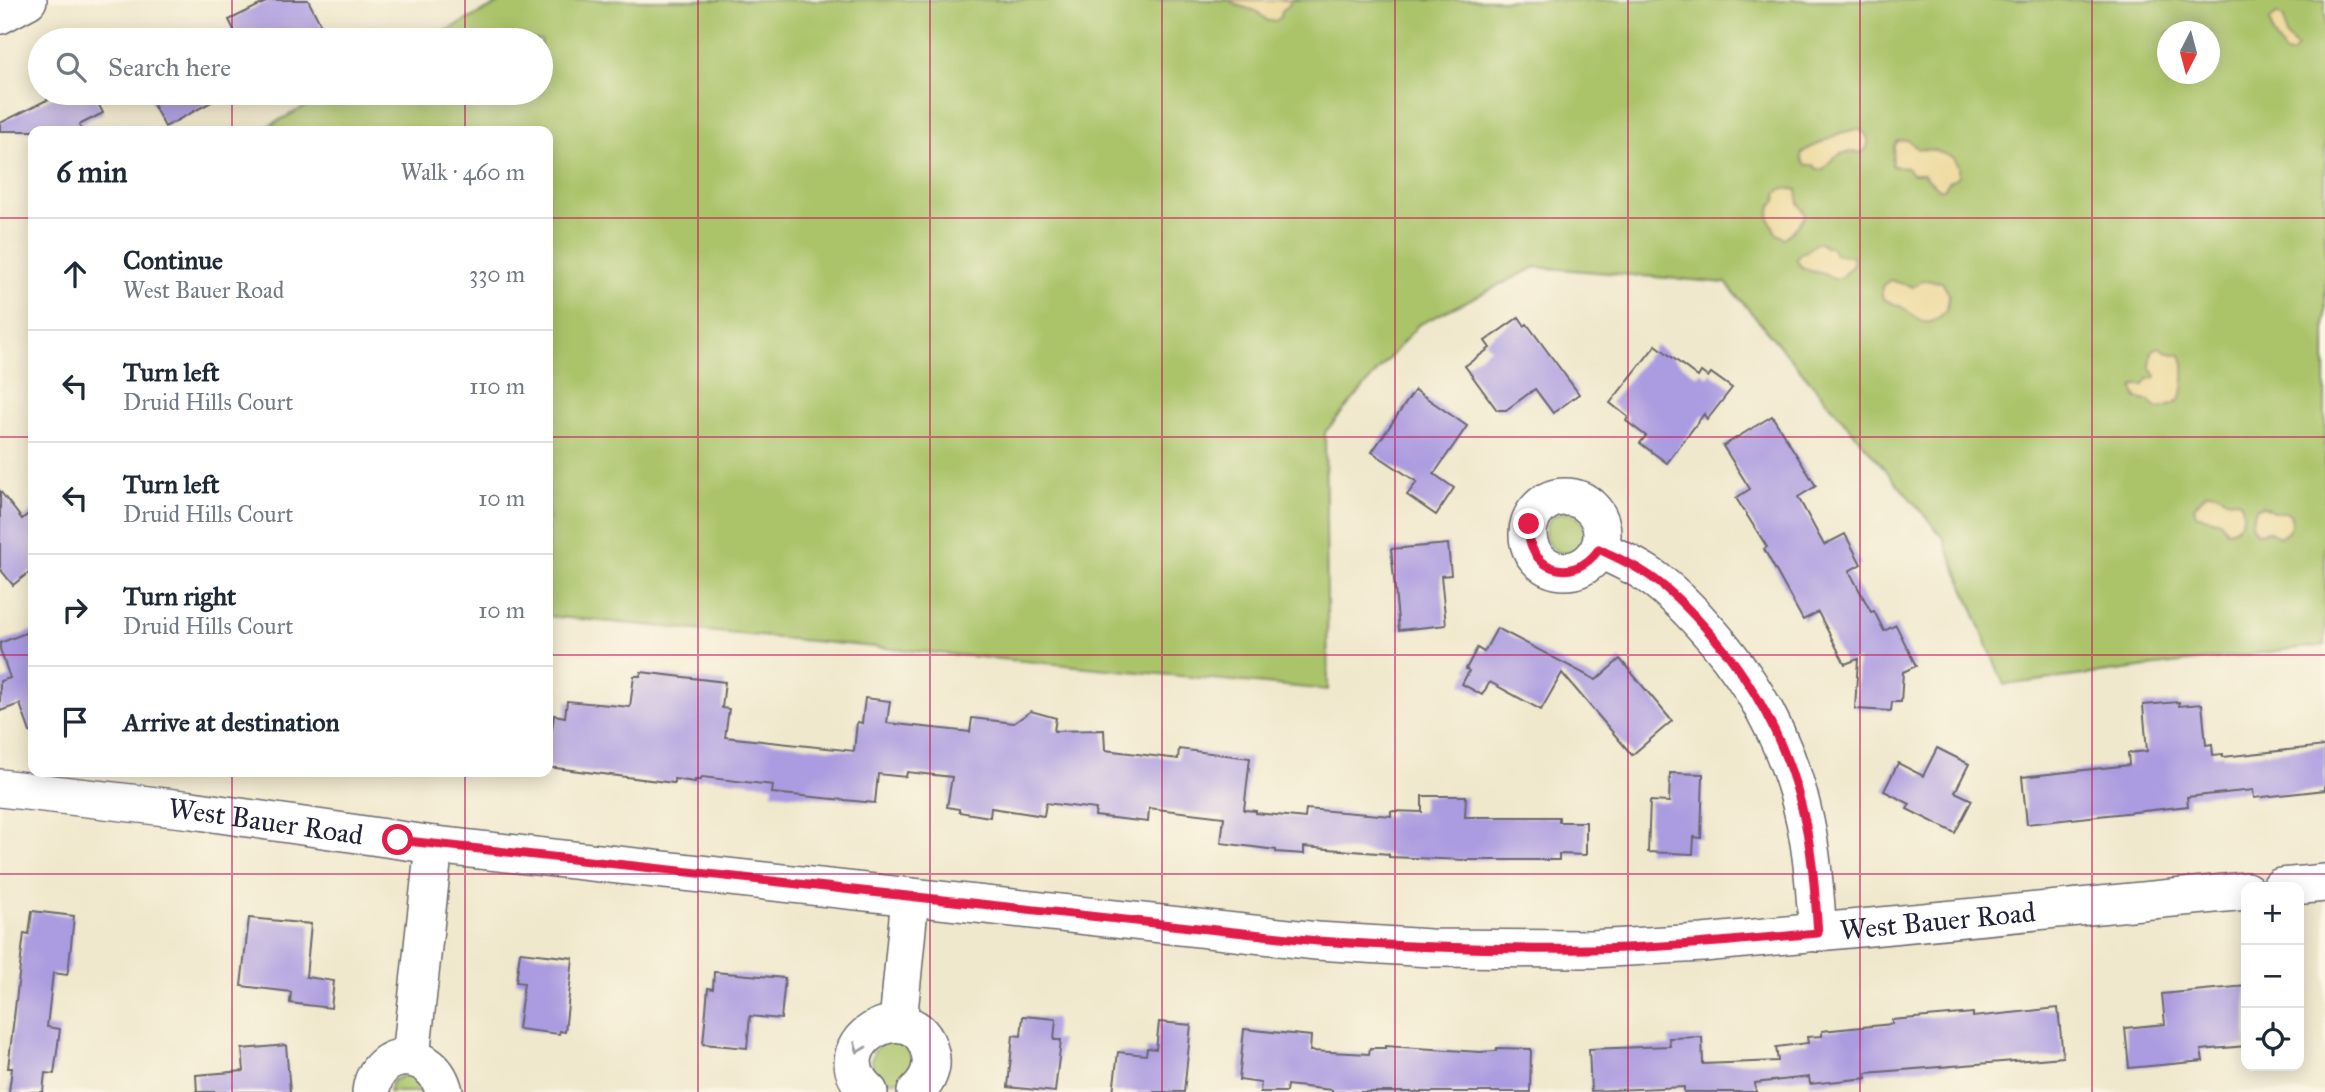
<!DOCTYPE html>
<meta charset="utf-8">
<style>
body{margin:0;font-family:"IM FELL Great Primer",serif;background:#f2f2f3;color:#1f2937}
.controls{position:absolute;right:21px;bottom:21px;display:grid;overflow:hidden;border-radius:14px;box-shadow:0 4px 18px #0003}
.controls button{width:63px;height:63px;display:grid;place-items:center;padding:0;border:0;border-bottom:2px solid #e0e1e3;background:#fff;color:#1f2937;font:35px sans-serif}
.compass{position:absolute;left:2157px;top:21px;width:63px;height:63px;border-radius:50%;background:#fff;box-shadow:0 4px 18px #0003;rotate:186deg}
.stop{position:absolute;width:21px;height:21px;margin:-16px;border:5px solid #e11d48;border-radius:50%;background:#fff}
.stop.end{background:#e11d48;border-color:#fff;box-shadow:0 2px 7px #0008}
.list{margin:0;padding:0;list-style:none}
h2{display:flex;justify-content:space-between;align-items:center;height:91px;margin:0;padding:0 28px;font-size:30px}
h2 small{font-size:23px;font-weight:400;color:#747a83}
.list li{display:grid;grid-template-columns:46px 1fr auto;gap:21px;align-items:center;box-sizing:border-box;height:112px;padding:0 28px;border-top:2px solid #e0e1e3}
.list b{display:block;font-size:26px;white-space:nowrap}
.list p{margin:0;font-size:23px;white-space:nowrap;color:#747a83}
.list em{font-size:23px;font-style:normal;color:#747a83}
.icon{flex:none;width:38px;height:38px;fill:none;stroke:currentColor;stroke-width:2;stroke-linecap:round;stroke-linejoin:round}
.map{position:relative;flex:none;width:2325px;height:1092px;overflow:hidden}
.search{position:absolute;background:#fff;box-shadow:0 4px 18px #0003;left:28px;top:28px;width:525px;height:77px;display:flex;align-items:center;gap:18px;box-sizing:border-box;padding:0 24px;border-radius:38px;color:#747a83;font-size:26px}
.panel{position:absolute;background:#fff;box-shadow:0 4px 18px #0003;left:28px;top:126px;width:525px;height:651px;border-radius:14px}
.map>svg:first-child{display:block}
.green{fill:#abc46a;stroke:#667352;stroke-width:2;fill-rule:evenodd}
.sand{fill:#eeda9e;stroke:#887e6c;stroke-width:2}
.building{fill:#ab9be0}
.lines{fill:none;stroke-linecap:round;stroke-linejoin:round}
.minor-casing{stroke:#6a676e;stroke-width:40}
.minor{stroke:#fff;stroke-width:37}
.oneway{stroke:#9c9ca7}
.route{stroke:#e11d48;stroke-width:9}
.grid{fill:none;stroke:#c2185b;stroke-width:2;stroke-opacity:0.55}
.labels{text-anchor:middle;stroke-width:5;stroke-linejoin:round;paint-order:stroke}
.street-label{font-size:28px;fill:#22223b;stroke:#fcf5e5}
</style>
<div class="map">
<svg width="2325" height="1092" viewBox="0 0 2325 1092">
<rect width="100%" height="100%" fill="#fcf5e5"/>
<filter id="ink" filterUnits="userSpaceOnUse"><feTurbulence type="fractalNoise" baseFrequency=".0143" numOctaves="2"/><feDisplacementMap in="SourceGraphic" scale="14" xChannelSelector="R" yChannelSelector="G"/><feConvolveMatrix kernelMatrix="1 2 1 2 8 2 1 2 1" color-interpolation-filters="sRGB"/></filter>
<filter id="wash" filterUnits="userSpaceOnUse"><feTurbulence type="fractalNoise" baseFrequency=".00686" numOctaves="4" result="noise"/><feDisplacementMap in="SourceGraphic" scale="28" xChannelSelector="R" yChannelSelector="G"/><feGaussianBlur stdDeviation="1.57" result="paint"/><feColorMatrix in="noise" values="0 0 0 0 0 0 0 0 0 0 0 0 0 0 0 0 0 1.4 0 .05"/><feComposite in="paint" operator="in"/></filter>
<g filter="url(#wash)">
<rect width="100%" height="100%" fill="#f0e8cc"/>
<g class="green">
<path d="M 505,0 L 2325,0 L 2325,645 L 2004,685 L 1943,537 L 1726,283 L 1536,267 L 1418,325 L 1325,432 L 1328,690 L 548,616 L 548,131 L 259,131 L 331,93 L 541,93 L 541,40 L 429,40 ZM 2168,32 L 2210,32 L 2210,74 L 2168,74 Z"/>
<circle cx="1565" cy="533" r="20"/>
<circle cx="892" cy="1061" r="20"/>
<polygon points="411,1072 431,1092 389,1092 392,1081"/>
</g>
<g class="sand">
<polygon points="1229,0 1290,0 1290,4 1282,11 1281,17 1275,21 1268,21 1256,11 1236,5"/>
<polygon points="2277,13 2284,18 2286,37 2297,47 2292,54 2285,53 2273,35 2270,20"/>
<path d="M 1857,129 C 1869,133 1872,144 1863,152 C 1842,152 1836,152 1823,170 L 1818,170 L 1814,165 L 1806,165 L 1802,160 L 1801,155 L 1804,151 L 1840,133 Z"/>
<polygon points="1908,140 1918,149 1934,150 1954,158 1959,166 1959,176 1950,181 1944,189 1938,189 1923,174 1912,174 1907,168 1892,166 1894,146 1898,141"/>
<path d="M 1784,188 L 1797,190 L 1799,204 L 1805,214 C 1804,220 1790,235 1784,238 L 1776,233 L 1769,218 L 1771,205 L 1776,201 L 1777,193 Z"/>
<path d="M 1819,242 L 1825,247 L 1831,247 L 1835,254 L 1853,257 L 1853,265 L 1840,278 L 1833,279 C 1820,268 1809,276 1798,263 L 1797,258 L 1801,253 C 1810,252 1811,244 1819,242 Z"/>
<path d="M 1890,280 L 1913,287 L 1923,280 L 1942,282 L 1949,294 L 1947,310 C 1925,332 1923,321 1903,308 C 1896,303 1889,304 1882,297 L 1882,286 Z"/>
<path d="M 2159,347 L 2169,353 L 2181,355 C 2186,363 2185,392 2179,400 C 2174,406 2165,407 2158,409 L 2149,401 L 2137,399 L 2133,389 L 2135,385 L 2144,385 L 2148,379 L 2154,378 L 2156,376 L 2150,367 L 2152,351 Z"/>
<path d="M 2207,492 L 2217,493 L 2226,499 L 2240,501 C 2247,515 2242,529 2227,531 L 2220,521 L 2196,515 L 2194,507 Z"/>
<path d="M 2262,506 L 2273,512 L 2285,512 L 2290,514 C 2294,525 2290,533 2279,537 L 2268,531 L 2259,533 L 2255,531 L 2251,524 L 2256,509 Z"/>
</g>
<g id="blocks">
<g class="building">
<polygon points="270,0 308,0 324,31 306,40 239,40 229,20"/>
<polygon points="61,93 93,93 103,113 79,125 82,131 0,131 0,123"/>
<polygon points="147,93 228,93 165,127"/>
<polygon points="1519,317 1525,326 1527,324 1579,394 1553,413 1535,389 1506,410 1497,410 1465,366 1490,348 1485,341"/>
<polygon points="1656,345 1698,377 1701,372 1708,377 1711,373 1732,388 1707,420 1704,414 1667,463 1640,443 1646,436 1626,421 1628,417 1610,403"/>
<polygon points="1415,390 1467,426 1434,474 1454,488 1436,515 1407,495 1417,482 1372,452"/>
<polygon points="1772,416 1816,486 1798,497 1824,545 1845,534 1861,564 1849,571 1871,612 1874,611 1884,631 1896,625 1916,666 1903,672 1901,702 1892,702 1891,711 1855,709 1858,659 1845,664 1818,612 1803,620 1764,549 1767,547 1736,498 1750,489 1723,446"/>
<polygon points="0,491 22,519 33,510 33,569 13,585 0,569"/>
<polygon points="1448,544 1451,575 1441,576 1446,625 1399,630 1391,549"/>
<polygon points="1497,628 1596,680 1620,659 1672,721 1632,755 1562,673 1541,710 1490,682 1482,695 1462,684 1469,671 1466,669 1477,648 1484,652"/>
<polygon points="33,630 33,732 30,732 20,704 0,711 0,681 10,678 0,649 0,643"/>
<polygon points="641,672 725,682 722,708 729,709 725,737 854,751 857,722 862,723 865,698 890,701 887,723 970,732 972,718 1014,723 1031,711 1056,718 1054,731 1104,730 1105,750 1178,759 1179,749 1250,758 1244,810 1256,811 1256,813 1305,818 1306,809 1391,816 1391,811 1422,812 1422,796 1466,796 1465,817 1559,817 1559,822 1586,822 1586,855 1559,854 1559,860 1466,860 1389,857 1389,854 1304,847 1304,854 1276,852 1276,850 1221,843 1224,817 1149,808 1148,822 1095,816 1096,809 1046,803 1044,816 991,808 990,817 959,812 959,809 947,807 952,777 907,772 906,777 878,774 875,803 772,793 773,785 702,777 701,780 695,780 695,782 674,779 674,783 548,767 548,729 552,729 554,715 565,717 567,701 630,707 634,676 640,676"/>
<polygon points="2179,702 2179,706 2202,704 2206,745 2212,744 2213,755 2223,754 2223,757 2325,746 2325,790 2254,798 2253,790 2187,797 2188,806 2027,824 2022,777 2129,765 2128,753 2147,751 2143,705"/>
<polygon points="1937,748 1969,764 1955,792 1972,800 1955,833 1907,809 1910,804 1884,791 1898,763 1923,776"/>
<polygon points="1670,773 1703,774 1701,838 1694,837 1693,854 1648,852 1650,801 1669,802"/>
<polygon points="32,911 74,916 69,965 67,975 53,973 47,1027 60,1029 54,1074 45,1073 43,1092 9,1092 12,1068 8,1068 24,933 29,934"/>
<polygon points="249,918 311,924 306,977 334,981 331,1008 290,1003 291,992 241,986"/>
<polygon points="520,952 573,958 565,1032 560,1031 559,1034 518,1029 524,983 516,982"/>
<polygon points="714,972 785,978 781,1019 750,1016 747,1048 703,1044 708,988 713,989"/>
<polygon points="2246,986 2246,1046 2201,1050 2203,1061 2129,1068 2125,1028 2165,1024 2162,994"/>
<polygon points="2058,1008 2063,1057 1866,1073 1867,1078 1810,1084 1809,1077 1755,1083 1756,1092 1684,1092 1684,1087 1591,1091 1589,1049 1670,1046 1669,1038 1702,1037 1703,1064 1778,1061 1776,1047 1808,1043 1807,1037 1822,1036 1822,1031 1892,1024 1892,1020 1973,1013 1973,1017"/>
<polygon points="1023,1016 1056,1019 1054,1040 1061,1040 1055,1092 1008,1087 1013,1035 1021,1036"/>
<polygon points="1159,1022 1191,1025 1184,1092 1113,1092 1118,1052 1146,1055 1147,1048 1156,1049"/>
<polygon points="1244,1029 1311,1036 1310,1051 1369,1054 1370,1048 1386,1048 1386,1046 1480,1052 1496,1051 1497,1048 1531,1049 1530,1092 1332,1092 1332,1090 1287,1085 1286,1092 1260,1092 1261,1083 1239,1080"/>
<polygon points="286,1045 290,1092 197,1092 196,1075 244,1071 242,1049"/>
</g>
</g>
</g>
<g filter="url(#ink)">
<use href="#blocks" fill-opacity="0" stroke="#6a676e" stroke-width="2"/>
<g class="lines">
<defs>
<g id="minor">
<polyline points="0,15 28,0"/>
<circle cx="1565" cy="534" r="37"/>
<path d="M 1599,549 C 1615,557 1632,564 1647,574 C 1667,587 1686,606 1702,624 C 1754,680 1789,746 1805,821 C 1813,858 1815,896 1818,933"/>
<path id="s1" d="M 0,788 L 192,810 L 434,845 L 1317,941 L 1430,948 L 1591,949 L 1703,943 L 2246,891"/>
<polyline points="2281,887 2325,883"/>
<polyline points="898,1023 910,897"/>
<polyline points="411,1057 434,845"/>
<path d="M 371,1092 C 376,1046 434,1047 444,1092"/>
<path d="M 869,1092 C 815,1044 915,988 930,1053 C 934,1068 927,1082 916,1092"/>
</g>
</defs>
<use href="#minor" class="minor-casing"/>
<use href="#minor" class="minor"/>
</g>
<defs><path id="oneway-chevron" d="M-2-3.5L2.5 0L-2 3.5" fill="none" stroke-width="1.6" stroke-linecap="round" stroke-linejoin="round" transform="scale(1.75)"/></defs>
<use class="oneway" href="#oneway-chevron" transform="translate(859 1048) rotate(111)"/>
</g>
<g class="lines" filter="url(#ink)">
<path class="route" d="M 398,840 L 1317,941 C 1407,947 1498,950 1589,949 C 1666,948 1742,940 1818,933 C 1815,896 1813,858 1805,821 C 1789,747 1754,680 1702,624 C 1686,606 1667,587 1647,574 C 1632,564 1615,557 1599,549 C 1573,587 1524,569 1529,524"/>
</g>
<path class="grid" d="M 232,0 L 232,40M 465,0 L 465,40M 698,0 L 698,1092M 930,0 L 930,1092M 1162,0 L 1162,1092M 1395,0 L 1395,1092M 1628,0 L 1628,1092M 1860,0 L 1860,1092M 2092,0 L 2092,1092M 232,93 L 232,131M 465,93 L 465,131M 0,218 L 33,218M 548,218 L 2325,218M 0,437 L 33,437M 548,437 L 2325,437M 0,655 L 33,655M 548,655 L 2325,655M 232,772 L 232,1092M 465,772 L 465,1092M 0,874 L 2325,874"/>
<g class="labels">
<g class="street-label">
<text dy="10" stroke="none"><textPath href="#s1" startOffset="268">West Bauer Road</textPath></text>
<text dy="10" stroke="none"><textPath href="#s1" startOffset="1948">West Bauer Road</textPath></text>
</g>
</g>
</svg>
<div class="controls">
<button>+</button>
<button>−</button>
<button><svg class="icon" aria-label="locate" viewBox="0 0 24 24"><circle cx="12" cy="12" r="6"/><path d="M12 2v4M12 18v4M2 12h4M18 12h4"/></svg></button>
</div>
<svg class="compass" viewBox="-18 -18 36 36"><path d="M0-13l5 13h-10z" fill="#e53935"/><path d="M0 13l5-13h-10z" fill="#747a83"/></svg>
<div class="stop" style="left:398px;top:840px"></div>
<div class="stop end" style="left:1529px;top:524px"></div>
<div class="search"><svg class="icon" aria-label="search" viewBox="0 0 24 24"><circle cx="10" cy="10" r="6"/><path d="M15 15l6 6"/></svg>Search here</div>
<section class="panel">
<h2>6 min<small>Walk · 460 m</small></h2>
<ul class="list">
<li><svg class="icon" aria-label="ahead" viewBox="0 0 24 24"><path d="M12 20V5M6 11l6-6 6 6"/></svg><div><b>Continue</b><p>West Bauer Road</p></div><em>330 m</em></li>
<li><svg class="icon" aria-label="left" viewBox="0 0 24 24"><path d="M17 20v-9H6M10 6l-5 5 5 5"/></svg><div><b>Turn left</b><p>Druid Hills Court</p></div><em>110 m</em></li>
<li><svg class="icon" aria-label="left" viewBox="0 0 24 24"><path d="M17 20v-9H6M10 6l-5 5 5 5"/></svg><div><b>Turn left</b><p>Druid Hills Court</p></div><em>10 m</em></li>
<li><svg class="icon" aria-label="right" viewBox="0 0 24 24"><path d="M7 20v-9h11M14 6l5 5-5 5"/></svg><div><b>Turn right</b><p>Druid Hills Court</p></div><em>10 m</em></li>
<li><svg class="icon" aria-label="arrive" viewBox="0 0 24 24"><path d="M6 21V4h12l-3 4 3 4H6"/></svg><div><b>Arrive at destination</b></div></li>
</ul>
</section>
</div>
